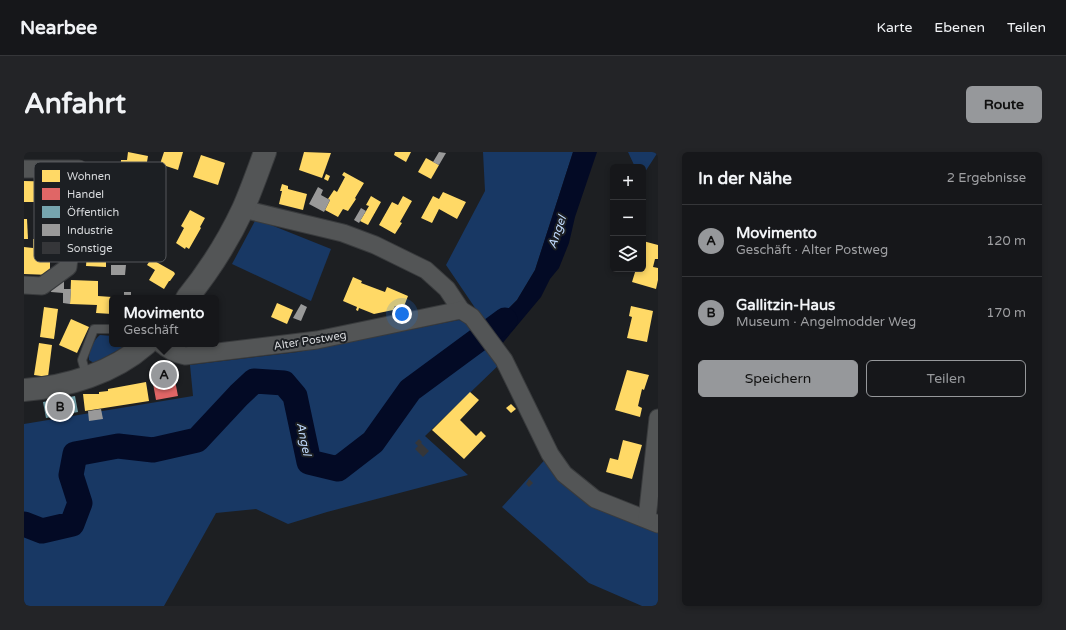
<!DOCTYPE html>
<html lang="de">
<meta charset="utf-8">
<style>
body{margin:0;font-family:"Varela Round",sans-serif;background:#232427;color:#f1f3f6}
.controls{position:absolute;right:12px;top:12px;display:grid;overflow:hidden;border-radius:6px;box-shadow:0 2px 6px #0003}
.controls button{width:36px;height:36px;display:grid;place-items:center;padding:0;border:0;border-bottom:1px solid #353639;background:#16171a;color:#f1f3f6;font:20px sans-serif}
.you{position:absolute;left:378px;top:162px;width:14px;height:14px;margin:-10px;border:3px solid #fff;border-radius:50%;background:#1a73e8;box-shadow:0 0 0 6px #1a73e833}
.badge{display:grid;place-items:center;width:26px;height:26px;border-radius:50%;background:#96989b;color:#111;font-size:13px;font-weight:700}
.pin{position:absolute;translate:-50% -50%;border:2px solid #fff;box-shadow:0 1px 4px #0006}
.popup{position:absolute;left:85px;top:143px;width:110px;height:52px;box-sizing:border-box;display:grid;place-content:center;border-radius:6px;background:#16171a;filter:drop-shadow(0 1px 3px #0005);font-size:13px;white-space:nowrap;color:#9e9fa2}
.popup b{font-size:15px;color:#f1f3f6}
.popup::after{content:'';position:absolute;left:50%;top:100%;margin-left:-8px;border:8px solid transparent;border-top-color:#16171a}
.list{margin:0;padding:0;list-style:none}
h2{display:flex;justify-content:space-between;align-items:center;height:52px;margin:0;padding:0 16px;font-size:17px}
h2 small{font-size:13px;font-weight:400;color:#9e9fa2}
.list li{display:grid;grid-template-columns:26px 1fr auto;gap:12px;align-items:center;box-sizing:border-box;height:72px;padding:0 16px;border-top:1px solid #353639}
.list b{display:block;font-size:15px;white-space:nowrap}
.list p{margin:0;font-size:13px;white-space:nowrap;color:#9e9fa2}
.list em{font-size:13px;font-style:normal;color:#9e9fa2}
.actions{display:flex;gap:8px;padding:12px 16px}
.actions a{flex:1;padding:9px 0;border:1px solid #96989b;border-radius:6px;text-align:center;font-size:14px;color:#96989b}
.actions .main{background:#96989b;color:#111}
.icon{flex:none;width:22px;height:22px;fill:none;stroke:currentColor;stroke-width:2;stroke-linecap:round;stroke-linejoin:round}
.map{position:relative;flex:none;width:634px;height:454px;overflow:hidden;border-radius:6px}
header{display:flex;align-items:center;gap:24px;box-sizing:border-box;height:56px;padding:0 20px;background:#16171a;border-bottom:1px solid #353639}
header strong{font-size:19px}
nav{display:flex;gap:22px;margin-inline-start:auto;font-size:14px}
.intro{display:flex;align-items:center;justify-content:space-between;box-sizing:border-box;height:96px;padding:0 24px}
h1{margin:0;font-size:28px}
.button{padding:10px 18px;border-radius:6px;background:#96989b;color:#111;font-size:14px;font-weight:700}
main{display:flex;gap:24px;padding:0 24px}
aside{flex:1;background:#16171a;border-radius:6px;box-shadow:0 2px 6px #0003}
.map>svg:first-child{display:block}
.green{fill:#183864}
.water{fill:#030a25}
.homes{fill:#ffd966}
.shops{fill:#e06666}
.public{fill:#76a5af}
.industry{fill:#999}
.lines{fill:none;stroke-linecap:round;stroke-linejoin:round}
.river{stroke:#030a25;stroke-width:25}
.building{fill:#353639}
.lane-casing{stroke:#393b3d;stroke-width:10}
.street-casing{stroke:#393b3d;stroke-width:19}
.secondary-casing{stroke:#393b3d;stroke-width:24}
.lane{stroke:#535556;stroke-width:8}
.street{stroke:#535556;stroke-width:17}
.secondary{stroke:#535556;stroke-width:22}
.labels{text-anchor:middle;stroke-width:4;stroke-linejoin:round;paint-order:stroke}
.street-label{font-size:11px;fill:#d7d9dc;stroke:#1c1f23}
.water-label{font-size:12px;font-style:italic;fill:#c0dafd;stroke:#1c1f23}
.key{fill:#1c1f23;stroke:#54575a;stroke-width:1}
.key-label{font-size:11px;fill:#d7d9dc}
</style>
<header>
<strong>Nearbee</strong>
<nav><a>Karte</a><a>Ebenen</a><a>Teilen</a></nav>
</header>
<div class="intro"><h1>Anfahrt</h1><a class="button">Route</a></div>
<main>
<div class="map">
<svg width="634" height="454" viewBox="0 0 634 454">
<rect width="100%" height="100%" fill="#1d1f22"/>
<g class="green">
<polygon points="459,0 549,0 511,118 493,148 485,156 475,161 462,172 422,113 461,39"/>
<polygon points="604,0 634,0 619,23 619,15 611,15"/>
<polygon points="232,67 307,97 287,149 208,112"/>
<polygon points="435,168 441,171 449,179 381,230 363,253 344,282 320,302 301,304 290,299 274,243 260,229 230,227 212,241 172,283 127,295 95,291 49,299 45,323 53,351 47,369 19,376 0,368 0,272 169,244 166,213 274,200"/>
<path d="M 76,183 L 88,184 L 88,192 L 102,192 L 94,198 L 70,211 L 65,208 C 64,201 70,187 76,183 Z"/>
<polygon points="460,197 475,201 480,208 401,284 444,323 303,360 264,372 232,357 192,361 140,454 0,454 0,372 19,379 48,372 56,351 47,323 51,302 94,294 129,298 173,288 215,243 230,229 260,231 271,244 285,310 314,317 349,290 386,238"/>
<polygon points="526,302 540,322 634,372 634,454 618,454 565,431 478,355"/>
</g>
<polygon class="water" points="549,0 573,0 551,65 545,91 535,116 526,127 517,145 477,193 462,172 475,161 485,156 493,148 511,118"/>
<g class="homes">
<polygon points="104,0 124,4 120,28 96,24 97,8 103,8"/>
<polygon points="140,0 159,0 154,18 136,12"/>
<polygon points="280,0 307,1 298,26 275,18"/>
<polygon points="371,0 387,0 382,10 370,3"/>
<polygon points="177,3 201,11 194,33 169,25"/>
<polygon points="402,6 415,13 407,27 394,20"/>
<polygon points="320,20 340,31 331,46 332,47 324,59 319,57 314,65 301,58 306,48 304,47 310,38 313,40 321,25 318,23"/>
<polygon points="302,22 306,24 304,29 300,27"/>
<polygon points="0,29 41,30 41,50 0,50"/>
<polygon points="258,32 264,34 264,37 283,42 279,58 255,52 258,39 256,39"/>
<polygon points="419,40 442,50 433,67 415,57 408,71 397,66 409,44 415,47"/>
<polygon points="86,41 106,47 102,65 81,60"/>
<polygon points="347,44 357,50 344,73 336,69 345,54 342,53"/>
<polygon points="379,44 388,49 376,70 378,71 371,82 355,73 368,50 374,53"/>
<polygon points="166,58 181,66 176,75 177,76 165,97 162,95 161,97 152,91 160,76 157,74"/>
<polygon points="0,67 3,67 4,87 0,87"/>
<polygon points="83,86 93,86 92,104 82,104 82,115 62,114 64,87 83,90"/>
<polygon points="9,87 26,88 26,123 0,122 0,95 9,96"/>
<polygon points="619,89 634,93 634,107 631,107 629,115 634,116 634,128 632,137 608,130 612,117 619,117"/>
<polygon points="127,107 150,120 151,122 146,129 145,129 140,137 125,128 131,118 123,113"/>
<polygon points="329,125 338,129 337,131 361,140 363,135 384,144 379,157 371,154 369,158 350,162 335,156 334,159 332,158 333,155 319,149"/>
<polygon points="47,128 74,129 74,144 88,145 88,162 72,161 73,153 46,152"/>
<polygon points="253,151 269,158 263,172 247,165"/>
<polygon points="607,154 629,159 623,190 603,186 608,165 605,164"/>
<polygon points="20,155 34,157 30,187 16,185"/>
<polygon points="47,167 65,175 53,201 35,193"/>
<polygon points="15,191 28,193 24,225 10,223"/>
<polygon points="603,218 625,223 620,238 618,237 614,254 618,256 616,265 591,258"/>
<polygon points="122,230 125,249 61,259 59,242 75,242 75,240 84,239 84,237"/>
<polygon points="446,240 455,248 436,268 452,284 457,279 462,284 440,307 408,278"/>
<polygon points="487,252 492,257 487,261 482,256"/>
<polygon points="599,288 618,293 608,327 582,320 586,306 594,308"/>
</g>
<polygon class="shops" points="149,218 154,244 132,248 128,226 131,225 131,221"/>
<polygon class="public" points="51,244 54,260 22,266 19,250"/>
<g class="industry">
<polygon points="415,0 422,1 415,13 409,10"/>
<polygon points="294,35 299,38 297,43 306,48 300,60 285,52"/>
<polygon points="337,56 342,59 335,71 330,68"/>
<polygon points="32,57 42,59 39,79 30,78"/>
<polygon points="107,65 120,67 118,81 103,78"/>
<polygon points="117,96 128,98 127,105 116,103"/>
<polygon points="87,113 102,113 101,123 87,123"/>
<polygon points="40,123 40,137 47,137 46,152 39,151 39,141 27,140 28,132"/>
<rect x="100" y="140" width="7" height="6"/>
<polygon points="277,152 283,155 277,169 269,166"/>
<polygon points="77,257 79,267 65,269 64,259"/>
</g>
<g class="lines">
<polyline class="river" points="0,372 18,379 48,372 56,351 47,323 51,302 94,294 129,298 173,288 215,243 230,229 260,231 271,244 285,310 314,317 349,290 386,238 481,168"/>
</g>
<g class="building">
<polygon points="395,287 398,290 397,291 405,299 399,305 391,297 394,294 391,291"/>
<polygon points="505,327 509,331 505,335 502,332"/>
</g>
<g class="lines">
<defs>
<polyline id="lane" points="63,225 58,208 70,177 88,177"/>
<g id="street">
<polyline points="0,17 55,17 44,115 18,134 0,133"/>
<polyline points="219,57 319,81 351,93 402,118 423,137 437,158"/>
<path d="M 137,192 C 145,199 151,202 161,204 L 293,188 L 437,158 L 448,165 L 480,208 L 526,302 L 540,322 L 571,347 L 634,372"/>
<polyline points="623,367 634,266"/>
</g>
<g id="secondary">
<path d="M 163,146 C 185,119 204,89 219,57 C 227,39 234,19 241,0"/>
<path d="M 0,238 C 43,235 89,221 122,192"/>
</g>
</defs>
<use href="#lane" class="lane-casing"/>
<use href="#street" class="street-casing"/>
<use href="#secondary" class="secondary-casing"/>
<use href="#lane" class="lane"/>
<use href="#street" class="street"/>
<use href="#secondary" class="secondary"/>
</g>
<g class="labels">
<g class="street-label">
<text transform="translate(286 188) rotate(-9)" y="4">Alter Postweg</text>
</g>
<g class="water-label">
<text transform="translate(533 80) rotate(-71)" y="4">Angel</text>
<text transform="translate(280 287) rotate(79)" y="4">Angel</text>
</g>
</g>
<rect x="10" y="10" width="132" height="100" rx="6" class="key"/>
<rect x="18" y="18" width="18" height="12" fill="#ffd966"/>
<rect x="18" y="36" width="18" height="12" fill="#e06666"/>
<rect x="18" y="54" width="18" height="12" fill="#76a5af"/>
<rect x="18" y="72" width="18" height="12" fill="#999"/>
<rect x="18" y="90" width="18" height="12" fill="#353639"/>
<g class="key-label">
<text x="43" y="28">Wohnen</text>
<text x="43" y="46">Handel</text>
<text x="43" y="64">Öffentlich</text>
<text x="43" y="82">Industrie</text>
<text x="43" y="100">Sonstige</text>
</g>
</svg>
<div class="controls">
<button>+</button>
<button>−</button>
<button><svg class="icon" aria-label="layers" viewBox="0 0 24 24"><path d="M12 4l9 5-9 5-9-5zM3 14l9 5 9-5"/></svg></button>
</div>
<div class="you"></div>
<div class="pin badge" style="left:140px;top:223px">A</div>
<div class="popup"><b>Movimento</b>Geschäft</div>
<div class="pin badge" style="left:36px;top:255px">B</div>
</div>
<aside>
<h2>In der Nähe<small>2 Ergebnisse</small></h2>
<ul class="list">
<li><span class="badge">A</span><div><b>Movimento</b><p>Geschäft · Alter Postweg</p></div><em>120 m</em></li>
<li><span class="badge">B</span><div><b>Gallitzin-Haus</b><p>Museum · Angelmodder Weg</p></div><em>170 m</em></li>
</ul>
<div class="actions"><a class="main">Speichern</a><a>Teilen</a></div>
</aside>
</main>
